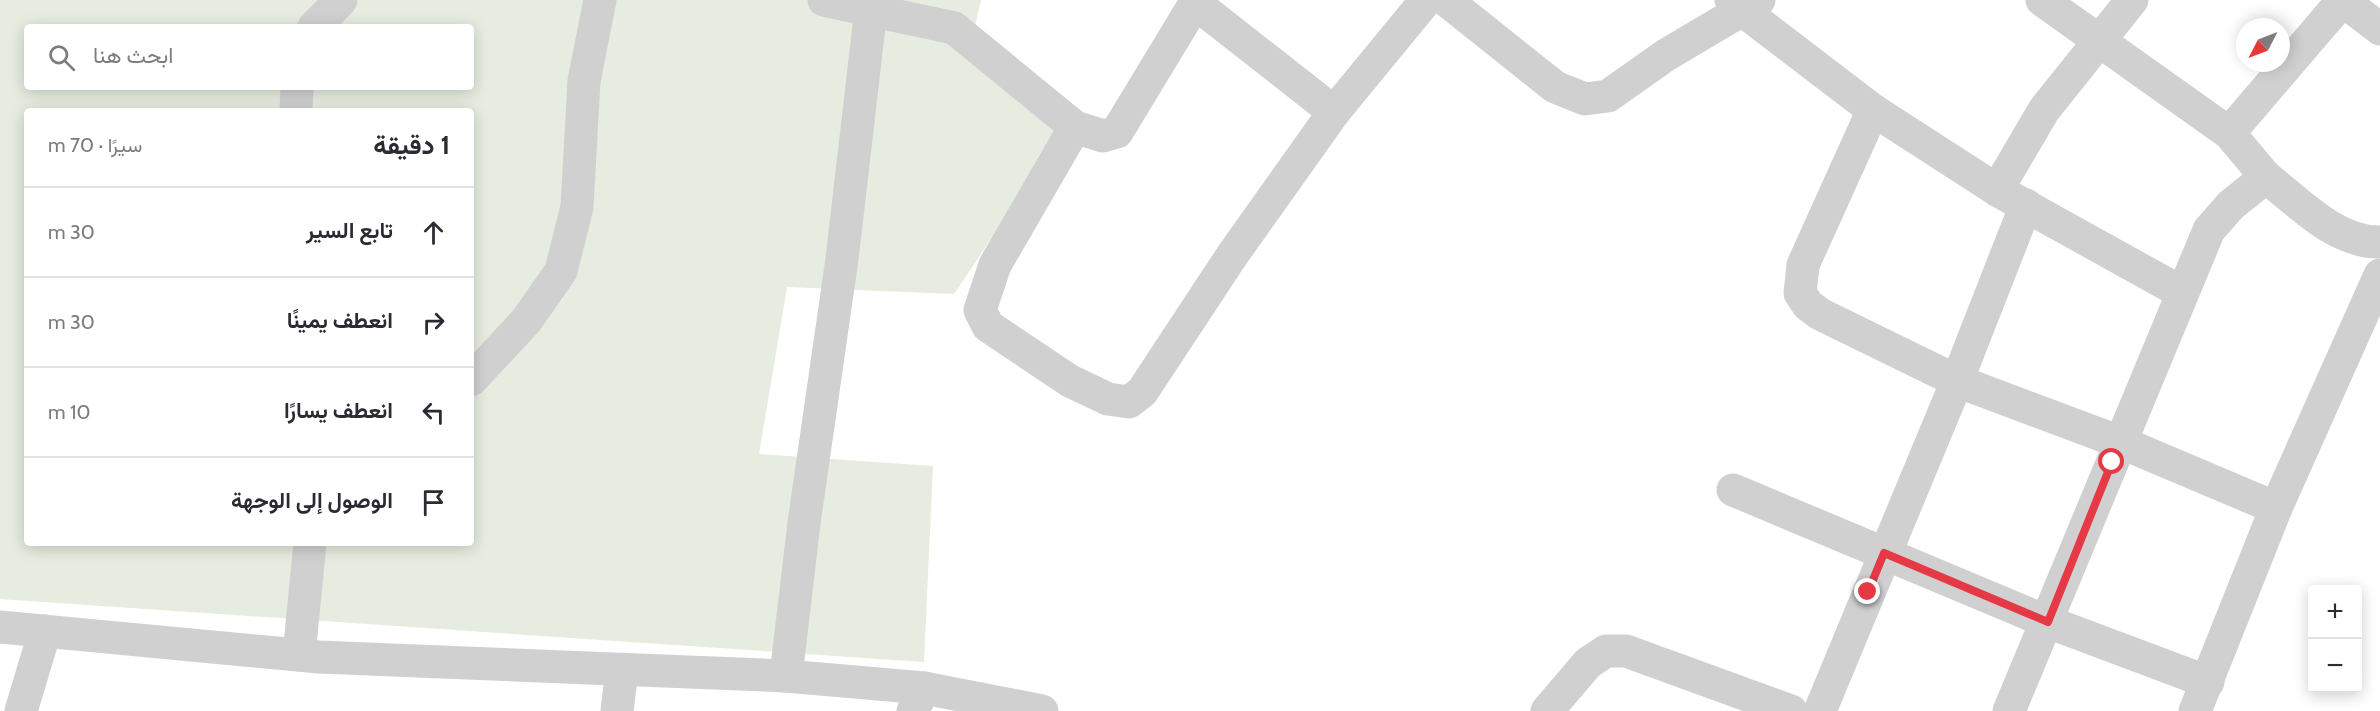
<!DOCTYPE html>
<html lang="ar">
<meta charset="utf-8">
<style>
body{margin:0;font-family:Cabin,Vazirmatn,sans-serif;background:#f2f2f3;color:#2b2b33;direction:rtl}
.controls{position:absolute;right:18px;bottom:18px;display:grid;overflow:hidden;border-radius:6px;box-shadow:0 3px 15px #0003}
.controls button{width:54px;height:54px;display:grid;place-items:center;padding:0;border:0;border-bottom:2px solid #e1e1e2;background:#fff;color:#2b2b33;font:30px sans-serif}
.compass{position:absolute;left:2236px;top:18px;width:54px;height:54px;border-radius:50%;background:#fff;box-shadow:0 3px 15px #0003;rotate:228deg}
.stop{position:absolute;width:18px;height:18px;margin:-14px;border:4px solid #e63946;border-radius:50%;background:#fff}
.stop.end{background:#e63946;border-color:#fff;box-shadow:0 2px 6px #0008}
.list{margin:0;padding:0;list-style:none}
h2{display:flex;justify-content:space-between;align-items:center;height:78px;margin:0;padding:0 24px;font-size:26px}
h2 small{font-size:20px;font-weight:400;color:#7c7c81}
.list li{display:grid;grid-template-columns:39px 1fr auto;gap:18px;align-items:center;box-sizing:border-box;height:90px;padding:0 24px;border-top:2px solid #e1e1e2}
.list b{display:block;font-size:22px;white-space:nowrap}
.list em{font-size:20px;font-style:normal;color:#7c7c81}
.icon{flex:none;width:33px;height:33px;fill:none;stroke:currentColor;stroke-width:2;stroke-linecap:round;stroke-linejoin:round}
.map{position:relative;flex:none;width:2380px;height:711px;overflow:hidden;direction:ltr}
.search{position:absolute;background:#fff;box-shadow:0 3px 15px #0003;left:24px;top:24px;width:450px;height:66px;display:flex;align-items:center;gap:15px;box-sizing:border-box;padding:0 21px;border-radius:6px;color:#7c7c81;font-size:22px}
.panel{position:absolute;background:#fff;box-shadow:0 3px 15px #0003;left:24px;top:108px;width:450px;height:438px;border-radius:6px;direction:rtl}
.map>svg:first-child{display:block}
.green{fill:#e6ecdf;fill-rule:evenodd}
.lines{fill:none;stroke-linecap:round;stroke-linejoin:round}
.minor{stroke:#d0d0d0;stroke-width:33}
.tertiary{stroke:#d0d0d0;stroke-width:33}
.route{stroke:#e63946;stroke-width:8}
</style>
<div class="map">
<svg width="2380" height="711" viewBox="0 0 2380 711">
<rect width="100%" height="100%" fill="#fff"/>
<path class="green" d="M 0,0 L 981,0 L 975,26 L 1065,129 L 954,294 L 787,287 L 759,454 L 933,466 L 924,662 L 0,599 ZM 27,27 L 471,27 L 471,87 L 27,87 ZM 27,111 L 471,111 L 471,543 L 27,543 Z"/>
<g class="lines">
<g class="minor">
<polyline points="824,0 954,28 1075,127 1103,136 1117,132 1197,0"/>
<polyline points="1446,0 1555,87 1585,99 1608,96 1666,55 1742,10 1731,0"/>
<polyline points="1759,0 1742,10 1873,110 1997,190 2181,292"/>
<polyline points="2042,0 2229,133 2266,177"/>
<polyline points="2342,0 2380,29"/>
<polyline points="1195,3 1334,112"/>
<polyline points="314,27 341,0"/>
<polyline points="1873,110 1803,265 1800,293 1808,305 1820,314 1957,381 2120,442 2276,508"/>
<polyline points="296,111 297,87"/>
<polyline points="1075,127 995,265 980,310 988,326 1070,381 1108,399 1129,402 1142,392 1233,254 1334,112 1426,0"/>
<polyline points="2229,133 2343,0"/>
<polyline points="1997,190 2044,110 2132,0"/>
<polyline points="471,380 526,321 561,271 577,207 584,81 600,0"/>
<polyline points="1733,490 2048,622 2208,682"/>
<polyline points="299,655 310,543"/>
<polyline points="786,676 804,523 842,259 872,0"/>
<polyline points="21,711 45,631"/>
<polyline points="617,711 622,670"/>
<polyline points="913,711 924,688"/>
<polyline points="1547,711 1588,663 1606,651 1626,651 1791,711"/>
<polyline points="1820,711 1957,381 2026,205"/>
<path d="M 2009,711 L 2209,230 L 2231,205 L 2266,177 C 2298,202 2336,243 2380,242"/>
<polyline points="2195,711 2276,508 2380,275"/>
</g>
<polyline class="tertiary" points="0,627 319,657 786,676 924,688 1042,711"/>
</g>
<g class="lines">
<polyline class="route" points="1868,592 1884,553 2048,622 2112,462"/>
</g>
</svg>
<div class="controls">
<button>+</button>
<button>−</button>
</div>
<svg class="compass" viewBox="-18 -18 36 36"><path d="M0-13l5 13h-10z" fill="#e53935"/><path d="M0 13l5-13h-10z" fill="#7c7c81"/></svg>
<div class="stop" style="left:2112px;top:462px"></div>
<div class="stop end" style="left:1868px;top:592px"></div>
<div class="search"><svg class="icon" aria-label="search" viewBox="0 0 24 24"><circle cx="10" cy="10" r="6"/><path d="M15 15l6 6"/></svg>ابحث هنا</div>
<section class="panel">
<h2>1 دقيقة<small>سيرًا · 70 m</small></h2>
<ul class="list">
<li><svg class="icon" aria-label="ahead" viewBox="0 0 24 24"><path d="M12 20V5M6 11l6-6 6 6"/></svg><div><b>تابع السير</b></div><em>30 m</em></li>
<li><svg class="icon" aria-label="right" viewBox="0 0 24 24"><path d="M7 20v-9h11M14 6l5 5-5 5"/></svg><div><b>انعطف يمينًا</b></div><em>30 m</em></li>
<li><svg class="icon" aria-label="left" viewBox="0 0 24 24"><path d="M17 20v-9H6M10 6l-5 5 5 5"/></svg><div><b>انعطف يسارًا</b></div><em>10 m</em></li>
<li><svg class="icon" aria-label="arrive" viewBox="0 0 24 24"><path d="M6 21V4h12l-3 4 3 4H6"/></svg><div><b>الوصول إلى الوجهة</b></div></li>
</ul>
</section>
</div>
